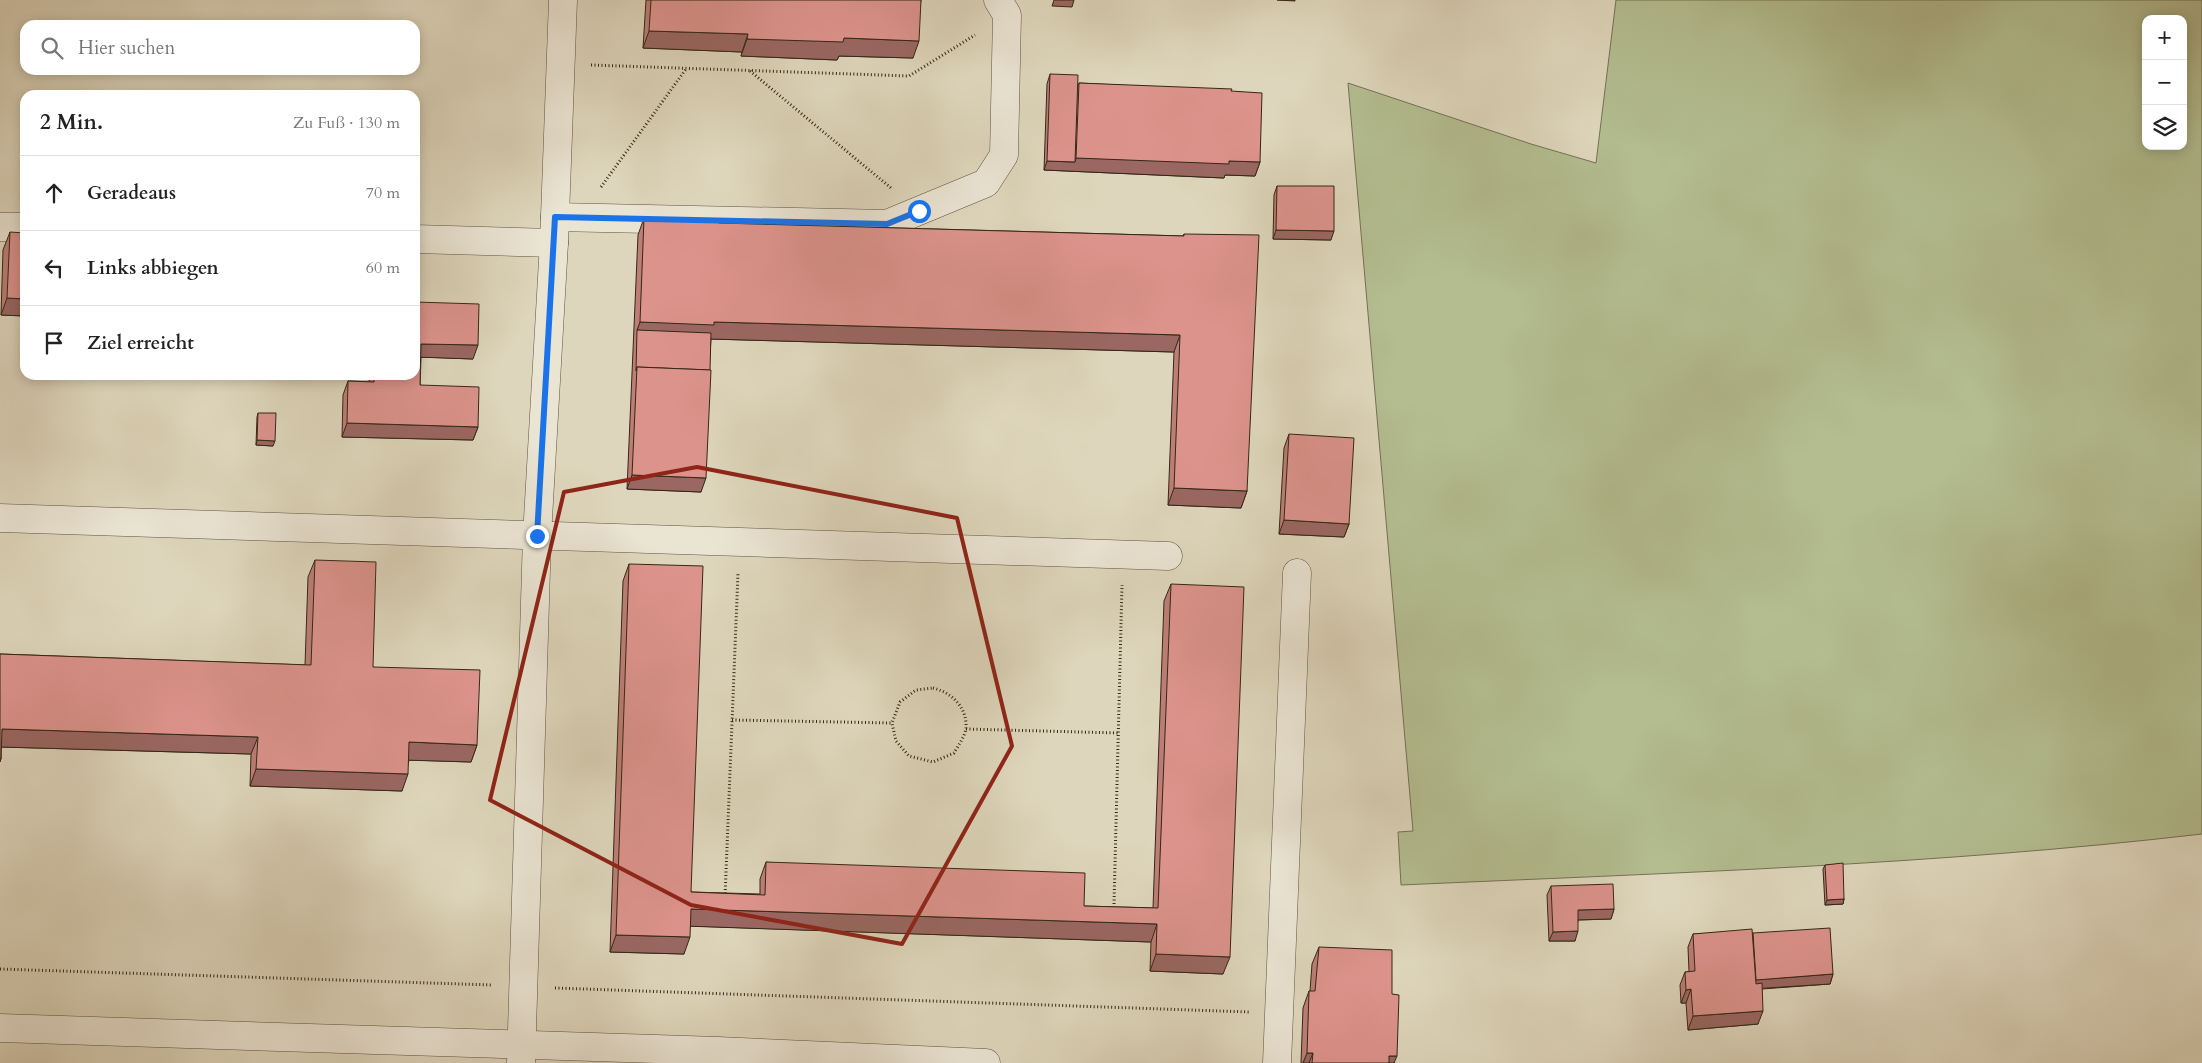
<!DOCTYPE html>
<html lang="de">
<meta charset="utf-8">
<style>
body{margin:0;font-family:Cardo,serif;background:#f2f2f2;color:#222}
.controls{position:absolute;right:15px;top:15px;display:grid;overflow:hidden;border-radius:10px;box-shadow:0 2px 12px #0003}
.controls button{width:45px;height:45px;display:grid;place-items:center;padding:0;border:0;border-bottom:1px solid #e0e0e0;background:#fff;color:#222;font:25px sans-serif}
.stop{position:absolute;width:15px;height:15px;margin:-11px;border:4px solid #1a73e8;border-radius:50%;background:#fff}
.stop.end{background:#1a73e8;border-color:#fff;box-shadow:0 1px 5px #0008}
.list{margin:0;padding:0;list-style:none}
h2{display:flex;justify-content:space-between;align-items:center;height:65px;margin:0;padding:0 20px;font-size:21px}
h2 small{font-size:16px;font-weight:400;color:#767676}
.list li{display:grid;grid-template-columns:32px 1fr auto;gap:15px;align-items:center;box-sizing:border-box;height:75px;padding:0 20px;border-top:1px solid #e0e0e0}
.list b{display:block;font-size:19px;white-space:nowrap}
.list em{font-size:16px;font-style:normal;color:#767676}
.icon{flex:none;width:28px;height:28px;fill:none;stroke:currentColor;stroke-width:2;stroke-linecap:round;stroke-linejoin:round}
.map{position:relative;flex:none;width:2202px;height:1063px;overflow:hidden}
.search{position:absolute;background:#fff;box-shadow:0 2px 12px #0003;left:20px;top:20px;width:400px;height:55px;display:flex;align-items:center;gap:12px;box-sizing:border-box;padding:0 18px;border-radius:15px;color:#767676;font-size:19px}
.panel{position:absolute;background:#fff;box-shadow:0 2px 12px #0003;left:20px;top:90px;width:400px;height:290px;border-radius:15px}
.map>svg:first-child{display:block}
.green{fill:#b3bd90;stroke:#747254;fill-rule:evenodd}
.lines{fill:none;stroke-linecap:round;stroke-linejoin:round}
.minor-casing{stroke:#5e5340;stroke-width:29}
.path{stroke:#342717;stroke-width:3;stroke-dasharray:1 2.5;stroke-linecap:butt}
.minor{stroke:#eae4d3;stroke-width:28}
.wall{fill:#bd7e78;stroke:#342717}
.shaded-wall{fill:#9a6762;stroke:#342717}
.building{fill:#dc938c;stroke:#342717}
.route{stroke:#1a73e8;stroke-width:6}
.marked{fill:none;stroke:#8f2418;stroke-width:4;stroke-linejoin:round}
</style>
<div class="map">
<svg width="2202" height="1063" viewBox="0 0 2202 1063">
<rect width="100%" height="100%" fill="#ded6bc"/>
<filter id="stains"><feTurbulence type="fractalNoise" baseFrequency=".004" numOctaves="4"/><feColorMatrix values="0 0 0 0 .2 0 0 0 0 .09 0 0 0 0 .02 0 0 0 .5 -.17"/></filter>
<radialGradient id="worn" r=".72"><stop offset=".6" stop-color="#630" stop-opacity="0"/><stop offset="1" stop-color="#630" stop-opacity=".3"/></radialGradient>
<path class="green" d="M 1616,0 L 2202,0 L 2202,834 C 1936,865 1668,873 1401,885 L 1398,832 L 1413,831 L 1348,83 L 1531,144 L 1596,163 ZM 2146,19 L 2183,19 L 2183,146 L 2146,146 Z"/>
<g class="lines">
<defs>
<g id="minor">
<polyline points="555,217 887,224 986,183 1004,155 1007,15 998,0"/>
<polyline points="0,227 25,227"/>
<polyline points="415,239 554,243"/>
<polyline points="0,518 1168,556"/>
<polyline points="0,1028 718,1051 986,1063"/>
<polyline points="521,1063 537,536 554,243 563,0"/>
<polyline points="1277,1063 1297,573"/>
</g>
</defs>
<use href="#minor" class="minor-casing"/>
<g class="path">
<polyline points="591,65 909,76 975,35"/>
<polyline points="750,71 891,188"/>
<polyline points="601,187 686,69"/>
<path d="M 933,688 C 951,692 967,707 966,727 C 966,735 958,746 954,753 L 933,762 L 909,756 L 896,741 L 892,723 L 900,702 L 916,690 Z"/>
<polyline points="732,720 892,723"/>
<polyline points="966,729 1118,733"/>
<polyline points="725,897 738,573"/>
<polyline points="1114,904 1122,585"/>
<polyline points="0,969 492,985"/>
<polyline points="555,988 1249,1012"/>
</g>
<use href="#minor" class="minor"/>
</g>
<g class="wall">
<polygon points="646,0 921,0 913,58 839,56 837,60 741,56 742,52 643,48"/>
<polygon points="1050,74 1077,87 1079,83 1231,91 1260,162 1255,176 1225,175 1224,178 1044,170 1047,84"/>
<polygon points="1277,186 1331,240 1273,239 1274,195"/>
<polygon points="644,218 719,223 1183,236 1184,234 1247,491 1241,508 1168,505 1174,352 711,339 701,492 627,489 638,235"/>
<polygon points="10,232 25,316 1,315 3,250"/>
<polygon points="415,302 473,359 421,357 420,385 478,427 473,440 342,437 343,395 348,381 369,382 370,375 415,375"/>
<polygon points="258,413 273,446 256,445 257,417"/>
<polygon points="1289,434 1349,524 1344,537 1279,534 1284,448"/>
<polygon points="315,560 373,667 477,745 471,762 409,760 402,791 250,786 251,754 1,747 1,759 0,762 0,654 305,665 308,577"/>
<polygon points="629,564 691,892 760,894 760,879 766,862 1084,906 1153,908 1164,601 1171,584 1223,974 1150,971 1151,942 690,926 684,954 610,952 623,581"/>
<polygon points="1825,865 1844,899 1843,904 1825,905 1823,869"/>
<polygon points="1551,886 1614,909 1611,919 1578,920 1575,941 1549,941 1547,895"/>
<polygon points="1753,933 1833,974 1830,984 1762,989 1758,1024 1688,1030 1686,1003 1681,1003 1680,985 1685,972 1689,972 1688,947 1693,934"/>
<polygon points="1319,947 1392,994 1394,1063 1301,1063 1303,1008 1309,991 1310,991 1312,964"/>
</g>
<g class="shaded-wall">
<polygon points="1054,0 1074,0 1072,7 1052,6"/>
<polygon points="1277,0 1295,0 1295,1"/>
<polygon points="649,31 748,34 742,52 643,48"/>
<polygon points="844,38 919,41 913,58 839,56 837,60 741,56 747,39"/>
<polygon points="1076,158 1229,161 1260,162 1255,176 1225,175 1224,178 1044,170 1047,161 1075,162"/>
<polygon points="1276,230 1334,231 1331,240 1273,239"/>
<polygon points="7,298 25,299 25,316 1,315"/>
<polygon points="640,322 714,322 1180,335 1174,352 709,339 637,330"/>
<polygon points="421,344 478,345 473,359 416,357"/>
<polygon points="347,423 478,427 473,440 342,437"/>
<polygon points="257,440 275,441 273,446 256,445"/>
<polygon points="632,475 706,478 701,492 627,489"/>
<polygon points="1174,488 1247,491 1241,508 1168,505"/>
<polygon points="1284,520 1349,524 1344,537 1279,534"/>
<polygon points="2,729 258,737 251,754 0,747"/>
<polygon points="409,742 477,745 471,762 403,760"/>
<polygon points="256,769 408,774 402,791 250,786"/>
<polygon points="1844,899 1843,904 1825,905 1827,900"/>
<polygon points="691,909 1157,924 1151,942 684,926"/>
<polygon points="1614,909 1611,919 1574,920 1578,910"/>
<polygon points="1578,931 1575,941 1549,941 1553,932"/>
<polygon points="616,935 690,937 684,954 610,952"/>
<polygon points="1156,954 1230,957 1223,974 1150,971"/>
<polygon points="1833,974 1830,984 1751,989 1754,980"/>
<polygon points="1691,989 1686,1003 1681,1003 1686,990"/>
<polygon points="1763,1011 1758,1024 1688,1030 1693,1016"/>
<polygon points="1307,1053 1313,1053 1309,1063 1303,1063"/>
<polygon points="1389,1056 1397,1056 1394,1063 1387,1063"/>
</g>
<g class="building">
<polygon points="651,0 921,0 919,41 844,38 843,42 747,39 748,34 649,31"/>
<polygon points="1050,74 1078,75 1075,162 1047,161"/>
<polygon points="1079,83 1232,89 1231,91 1262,93 1260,162 1229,161 1229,164 1076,158"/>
<polygon points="1277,186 1334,186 1334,231 1276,230"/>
<polygon points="644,218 719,219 719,223 1184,236 1184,234 1259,235 1247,491 1174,488 1180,335 714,322 714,325 640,322"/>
<polygon points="10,232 25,233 25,299 7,298"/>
<polygon points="415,302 479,304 478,345 421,344 420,385 479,387 478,427 347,423 348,381 374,382 374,375 415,375"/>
<polygon points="637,330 711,333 710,370 637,367 636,371"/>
<polygon points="637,367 711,370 706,478 632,475"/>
<polygon points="258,413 276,413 275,441 257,440"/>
<polygon points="1289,434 1354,438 1349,524 1284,520"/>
<polygon points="315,560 376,562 373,667 480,670 477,745 409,742 408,774 256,769 258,737 2,729 1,759 0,759 0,654 311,665"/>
<polygon points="629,564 703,566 691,892 765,895 766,862 1085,873 1084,906 1158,908 1171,584 1244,587 1230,957 1156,954 1157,924 691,909 690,937 616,935"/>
<polygon points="1843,863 1844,899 1827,900 1825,865"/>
<polygon points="1613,884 1614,909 1578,910 1578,931 1553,932 1551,886"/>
<polygon points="1830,928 1833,974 1756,980 1753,933"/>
<polygon points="1752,929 1756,984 1762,983 1763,1011 1693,1016 1691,989 1686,990 1685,972 1695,971 1693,934"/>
<polygon points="1319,947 1392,950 1392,994 1399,995 1397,1056 1389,1056 1389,1063 1312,1063 1313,1053 1307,1053 1309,991 1315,991"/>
</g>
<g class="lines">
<polyline class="route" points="537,536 555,217 887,224 919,211"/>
</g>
<path class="marked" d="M 697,467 L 957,518 L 1012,746 L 902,944 L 691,905 L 490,800 L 564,492 Z"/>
<rect width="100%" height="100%" filter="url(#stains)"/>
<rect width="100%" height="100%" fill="url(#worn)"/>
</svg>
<div class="controls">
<button>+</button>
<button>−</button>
<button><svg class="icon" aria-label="layers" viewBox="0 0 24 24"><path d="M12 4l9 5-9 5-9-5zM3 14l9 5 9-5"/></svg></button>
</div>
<div class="stop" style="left:919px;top:211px"></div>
<div class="stop end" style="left:537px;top:536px"></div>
<div class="search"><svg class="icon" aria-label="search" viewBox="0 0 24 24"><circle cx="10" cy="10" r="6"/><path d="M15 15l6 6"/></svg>Hier suchen</div>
<section class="panel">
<h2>2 Min.<small>Zu Fuß · 130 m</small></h2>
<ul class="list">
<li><svg class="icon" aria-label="ahead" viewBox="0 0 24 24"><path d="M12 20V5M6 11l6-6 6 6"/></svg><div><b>Geradeaus</b></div><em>70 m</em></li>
<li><svg class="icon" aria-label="left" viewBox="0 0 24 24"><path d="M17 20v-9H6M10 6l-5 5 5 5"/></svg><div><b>Links abbiegen</b></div><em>60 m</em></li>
<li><svg class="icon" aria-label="arrive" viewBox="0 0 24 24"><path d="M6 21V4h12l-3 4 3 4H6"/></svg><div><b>Ziel erreicht</b></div></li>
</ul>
</section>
</div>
